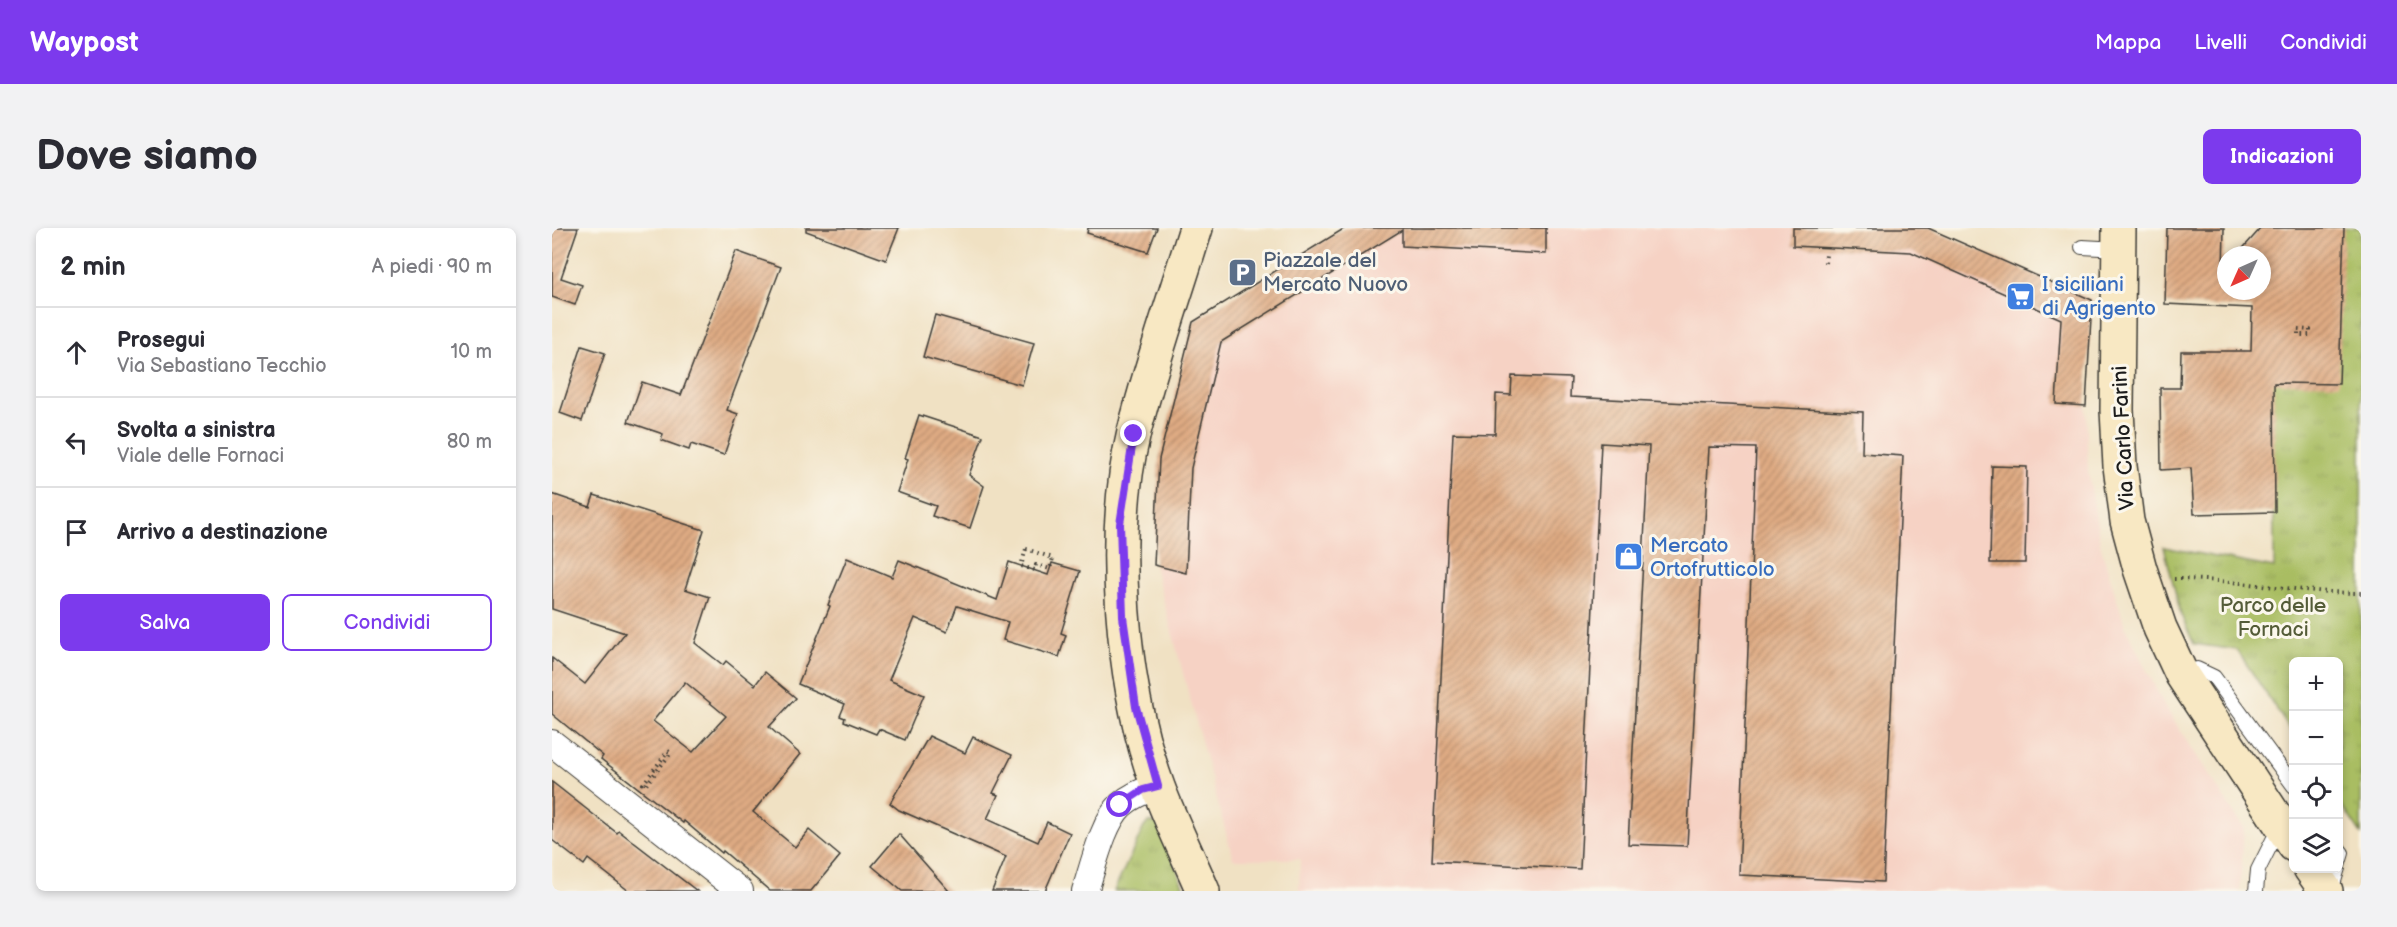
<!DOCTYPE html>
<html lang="it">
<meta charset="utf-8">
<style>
body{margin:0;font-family:"Balsamiq Sans",sans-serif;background:#f2f2f3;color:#2b2b33}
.controls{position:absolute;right:18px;bottom:18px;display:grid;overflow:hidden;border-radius:9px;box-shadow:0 3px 9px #0003}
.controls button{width:54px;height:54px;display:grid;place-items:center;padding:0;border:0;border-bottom:2px solid #e1e1e2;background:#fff;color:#2b2b33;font:30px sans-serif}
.compass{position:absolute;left:1665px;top:18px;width:54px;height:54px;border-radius:50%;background:#fff;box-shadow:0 3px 9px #0003;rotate:225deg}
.stop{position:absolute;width:18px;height:18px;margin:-14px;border:4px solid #7c3aed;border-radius:50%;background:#fff}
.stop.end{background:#7c3aed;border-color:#fff;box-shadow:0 2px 6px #0008}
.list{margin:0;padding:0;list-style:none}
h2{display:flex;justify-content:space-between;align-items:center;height:78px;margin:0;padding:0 24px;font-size:26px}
h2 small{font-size:20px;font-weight:400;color:#7c7c81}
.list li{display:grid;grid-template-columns:39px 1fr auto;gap:18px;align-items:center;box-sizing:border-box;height:90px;padding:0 24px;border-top:2px solid #e1e1e2}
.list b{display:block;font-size:22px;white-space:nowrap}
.list p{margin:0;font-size:20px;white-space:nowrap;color:#7c7c81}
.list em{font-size:20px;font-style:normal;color:#7c7c81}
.actions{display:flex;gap:12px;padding:18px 24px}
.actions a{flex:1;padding:14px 0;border:2px solid #7c3aed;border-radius:9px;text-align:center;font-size:21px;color:#7c3aed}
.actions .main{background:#7c3aed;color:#fff}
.icon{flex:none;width:33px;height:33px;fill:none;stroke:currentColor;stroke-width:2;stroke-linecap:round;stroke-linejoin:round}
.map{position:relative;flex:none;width:1809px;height:663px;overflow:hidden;border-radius:9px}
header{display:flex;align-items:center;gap:36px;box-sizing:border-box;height:84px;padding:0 30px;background:#7c3aed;color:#fff}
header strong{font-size:28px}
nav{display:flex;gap:33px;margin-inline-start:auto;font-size:21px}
.intro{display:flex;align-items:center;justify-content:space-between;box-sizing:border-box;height:144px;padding:0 36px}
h1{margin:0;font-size:42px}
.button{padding:15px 27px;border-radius:9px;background:#7c3aed;color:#fff;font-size:21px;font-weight:700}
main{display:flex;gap:36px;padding:0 36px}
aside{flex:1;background:#fff;border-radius:9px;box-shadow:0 3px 9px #0003}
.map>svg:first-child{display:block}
.built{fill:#f6d2c4}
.grass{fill:url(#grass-tufts);stroke:#626c3f;stroke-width:1.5}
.building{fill:url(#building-hatch);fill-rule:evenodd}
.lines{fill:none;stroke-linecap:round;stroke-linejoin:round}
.lane-casing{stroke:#3c3a35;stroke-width:16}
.street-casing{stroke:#3c3a35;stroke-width:28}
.secondary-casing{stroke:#3c3a35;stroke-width:36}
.path{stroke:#3c3a35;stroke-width:4;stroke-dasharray:1.5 4.5;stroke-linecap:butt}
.lane{stroke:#fff;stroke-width:14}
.street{stroke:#fff;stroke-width:26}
.secondary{stroke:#f8e8c3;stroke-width:33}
.route{stroke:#7c3aed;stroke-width:8}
.labels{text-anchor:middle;stroke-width:6;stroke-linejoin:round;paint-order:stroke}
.service-label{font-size:21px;fill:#4e5e75;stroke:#fbf7ec;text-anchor:start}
.shop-label{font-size:21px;fill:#366cbe;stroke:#fbf7ec;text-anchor:start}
.street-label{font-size:21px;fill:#1c1c1c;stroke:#fbf7ec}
.park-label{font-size:21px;fill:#545c38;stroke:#fbf7ec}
</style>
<header>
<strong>Waypost</strong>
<nav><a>Mappa</a><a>Livelli</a><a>Condividi</a></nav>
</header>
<div class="intro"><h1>Dove siamo</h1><a class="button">Indicazioni</a></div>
<main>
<aside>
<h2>2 min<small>A piedi · 90 m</small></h2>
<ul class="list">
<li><svg class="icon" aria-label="ahead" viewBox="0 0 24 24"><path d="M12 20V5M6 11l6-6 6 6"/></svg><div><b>Prosegui</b><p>Via Sebastiano Tecchio</p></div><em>10 m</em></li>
<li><svg class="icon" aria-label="left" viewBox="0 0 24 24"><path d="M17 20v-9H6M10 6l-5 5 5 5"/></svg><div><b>Svolta a sinistra</b><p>Viale delle Fornaci</p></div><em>80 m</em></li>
<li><svg class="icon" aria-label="arrive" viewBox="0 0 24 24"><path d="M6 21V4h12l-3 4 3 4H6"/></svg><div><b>Arrivo a destinazione</b></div></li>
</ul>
<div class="actions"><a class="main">Salva</a><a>Condividi</a></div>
</aside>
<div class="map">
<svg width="1809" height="663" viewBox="0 0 1809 663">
<defs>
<pattern id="grass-tufts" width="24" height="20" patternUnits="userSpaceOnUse" patternTransform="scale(1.5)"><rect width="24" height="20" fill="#a9bd62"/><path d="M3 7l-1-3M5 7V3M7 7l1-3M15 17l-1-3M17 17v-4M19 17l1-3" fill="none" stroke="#91a254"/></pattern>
<pattern id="building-hatch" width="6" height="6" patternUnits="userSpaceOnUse" patternTransform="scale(1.5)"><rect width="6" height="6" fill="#dfab83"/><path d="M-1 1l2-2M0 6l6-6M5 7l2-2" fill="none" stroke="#b48a6a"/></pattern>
</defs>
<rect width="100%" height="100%" fill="#fbf7ec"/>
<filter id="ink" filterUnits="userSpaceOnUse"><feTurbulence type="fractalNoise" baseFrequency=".0167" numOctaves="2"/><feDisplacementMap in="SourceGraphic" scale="12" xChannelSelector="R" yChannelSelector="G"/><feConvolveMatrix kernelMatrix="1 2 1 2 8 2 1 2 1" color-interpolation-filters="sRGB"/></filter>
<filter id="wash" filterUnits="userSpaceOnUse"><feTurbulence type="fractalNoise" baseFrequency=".008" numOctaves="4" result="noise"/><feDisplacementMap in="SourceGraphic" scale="24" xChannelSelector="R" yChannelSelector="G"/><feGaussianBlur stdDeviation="1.35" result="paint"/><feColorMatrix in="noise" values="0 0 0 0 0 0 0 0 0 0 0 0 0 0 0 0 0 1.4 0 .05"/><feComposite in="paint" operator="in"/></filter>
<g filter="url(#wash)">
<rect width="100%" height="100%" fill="#f0e1c3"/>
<polygon class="built" points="793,0 1376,0 1540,72 1534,178 1536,242 1549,320 1573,398 1612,477 1692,601 1688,663 747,663 748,631 681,631 602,337 607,231 641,94"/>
<g class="grass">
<polygon points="1792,0 1809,0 1809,606 1787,573 1786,434 1742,434 1741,506 1685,422 1642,416 1629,387 1612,319 1722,340 1721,155"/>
<polygon points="597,594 608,596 633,663 562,663 592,599"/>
</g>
<g id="blocks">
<g class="building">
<polygon points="0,0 26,0 9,50 30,57 23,77 0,69"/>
<polygon points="254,0 347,0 334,32 254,3"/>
<polygon points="536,0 605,0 596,24 535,5"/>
<polygon points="793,0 994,0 994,26 850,18 850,2 669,114 639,240 634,345 602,337 607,231 641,94"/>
<polygon points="1241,0 1376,0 1540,72 1534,178 1504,176 1509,91 1359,24 1241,18"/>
<polygon points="1615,0 1672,0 1671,43 1674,39 1674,63 1710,63 1710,27 1685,27 1709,0 1792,0 1787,156 1722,155 1723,284 1642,286 1639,240 1609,242 1608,160 1628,160 1629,123 1699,123 1700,80 1613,76"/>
<polygon points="184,23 229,39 175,182 186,186 172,227 139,216 137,222 109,212 111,206 76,194 90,154 129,167"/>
<polygon points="383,87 482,115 470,157 371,129"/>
<polygon points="30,118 53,125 30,193 8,185"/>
<polygon points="960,148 1019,150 1018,169 1311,184 1310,225 1351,228 1331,654 1187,647 1204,220 1157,219 1135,618 1076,616 1097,218 1049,215 1028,641 880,633 901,205 943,206 944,166 959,167"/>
<polygon points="367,187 431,208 417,247 432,258 418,300 380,288 384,278 345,264 356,231 353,230"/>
<polygon points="1440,238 1475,239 1473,335 1438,335"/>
<path d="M 0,266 L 38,279 L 42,267 L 152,302 L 133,361 L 158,369 L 143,415 L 171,437 L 174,433 L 203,457 L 213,444 L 244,470 L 217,499 L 248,526 L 201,584 L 243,619 L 257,602 L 288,628 L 259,663 L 218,663 L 171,623 L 170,625 L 132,593 L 131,595 L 49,531 L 51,528 L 0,486 L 0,430 L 33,456 L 73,405 L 0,381 ZM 133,454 L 174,488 L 141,524 L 101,493 Z"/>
<polygon points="295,330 340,349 347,332 445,372 457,334 496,347 500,335 528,343 509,405 514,407 507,429 451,412 456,394 405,378 395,404 363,390 337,452 372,467 353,512 327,501 324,506 292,493 293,490 288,488 293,476 246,456 278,378 276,377"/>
<polygon points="377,508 413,525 421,509 460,527 441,565 446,567 435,591 486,614 495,594 518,605 493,663 440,663 454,629 347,582 338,575"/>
<polygon points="0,554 65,605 67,603 145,663 77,663 36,631 32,637 0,612"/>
<polygon points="347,606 397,663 350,663 320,638"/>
</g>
</g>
</g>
<g filter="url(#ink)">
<use href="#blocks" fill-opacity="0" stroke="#3c3a35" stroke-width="1.5"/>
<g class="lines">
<defs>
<g id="lane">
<polyline points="1530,19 1567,21"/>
<polyline points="1630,447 1645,441 1662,449 1742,558"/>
<polyline points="1786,620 1790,625 1786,638"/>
<polyline points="1704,663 1706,642 1728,598"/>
<polyline points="1779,663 1786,640"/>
</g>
<g id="street">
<polyline points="0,515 188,663"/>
<path d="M 533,663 C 541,639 551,594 569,577 C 579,568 593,562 606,558"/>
</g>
<g id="secondary">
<path d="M 644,0 C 623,68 599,136 582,204 C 557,308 569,458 606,559 C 619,594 636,628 651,663"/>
<polyline points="1567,0 1565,182 1568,238 1575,293 1588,341 1608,400 1630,447 1742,617"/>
<polyline points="1758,640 1774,663"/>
</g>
</defs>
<use href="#lane" class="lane-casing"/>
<use href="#street" class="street-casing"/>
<use href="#secondary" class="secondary-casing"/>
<g class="path">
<polyline points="1273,35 1274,27"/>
<polygon points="1746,101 1758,102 1758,107 1746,107"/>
<polygon points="474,321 501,330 498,341 484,337 483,342 469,338"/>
<path d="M 1622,351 C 1685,351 1746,365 1809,365"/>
<polygon points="116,523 119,525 93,558 91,556"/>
</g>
<use href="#lane" class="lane"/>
<use href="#street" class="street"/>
<use href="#secondary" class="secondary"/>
</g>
</g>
<g class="lines" filter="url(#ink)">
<polyline class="route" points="568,577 591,562 606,558 584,479 571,389 568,296 582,206"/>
</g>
<defs>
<symbol id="parking-square" viewBox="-11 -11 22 22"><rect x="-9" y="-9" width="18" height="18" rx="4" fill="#5c6f8a" stroke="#fbf7ec"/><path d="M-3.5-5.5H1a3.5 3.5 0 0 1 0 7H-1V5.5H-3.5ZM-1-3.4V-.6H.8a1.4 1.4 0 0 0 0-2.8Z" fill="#fff"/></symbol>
<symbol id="supermarket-square" viewBox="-11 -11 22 22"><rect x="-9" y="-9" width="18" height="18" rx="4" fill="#3f7fe0" stroke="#fbf7ec"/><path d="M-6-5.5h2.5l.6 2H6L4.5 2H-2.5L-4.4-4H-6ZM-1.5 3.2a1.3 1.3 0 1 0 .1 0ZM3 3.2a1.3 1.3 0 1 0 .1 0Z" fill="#fff"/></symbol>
<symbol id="shop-square" viewBox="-11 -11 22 22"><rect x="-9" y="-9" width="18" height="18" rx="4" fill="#3f7fe0" stroke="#fbf7ec"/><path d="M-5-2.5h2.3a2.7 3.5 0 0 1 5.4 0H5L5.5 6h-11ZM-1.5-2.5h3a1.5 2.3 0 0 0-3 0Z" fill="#fff"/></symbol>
</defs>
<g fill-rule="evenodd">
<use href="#parking-square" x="674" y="28" width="33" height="33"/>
<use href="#supermarket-square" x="1452" y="52" width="33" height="33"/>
<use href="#shop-square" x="1060" y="312" width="33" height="33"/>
</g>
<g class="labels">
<g class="service-label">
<text x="711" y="39">Piazzale del<tspan x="711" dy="24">Mercato Nuovo</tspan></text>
</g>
<g class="shop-label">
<text x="1490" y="63">I siciliani<tspan x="1490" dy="24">di Agrigento</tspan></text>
<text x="1098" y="324">Mercato<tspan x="1098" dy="24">Ortofrutticolo</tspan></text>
</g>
<g class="street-label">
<text transform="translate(1571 210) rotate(-93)" y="7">Via Carlo Farini</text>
</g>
<g class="park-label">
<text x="1721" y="384">Parco delle<tspan x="1721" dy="24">Fornaci</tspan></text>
</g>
</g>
</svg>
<div class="controls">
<button>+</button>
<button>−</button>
<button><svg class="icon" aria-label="locate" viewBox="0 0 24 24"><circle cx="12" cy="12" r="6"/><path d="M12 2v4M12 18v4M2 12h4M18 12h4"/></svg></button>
<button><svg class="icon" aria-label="layers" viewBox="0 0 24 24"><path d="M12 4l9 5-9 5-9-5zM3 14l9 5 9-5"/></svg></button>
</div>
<svg class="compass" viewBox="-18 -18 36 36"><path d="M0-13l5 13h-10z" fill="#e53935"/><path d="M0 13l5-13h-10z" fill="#7c7c81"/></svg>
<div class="stop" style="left:568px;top:577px"></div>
<div class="stop end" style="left:582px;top:206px"></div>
</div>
</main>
